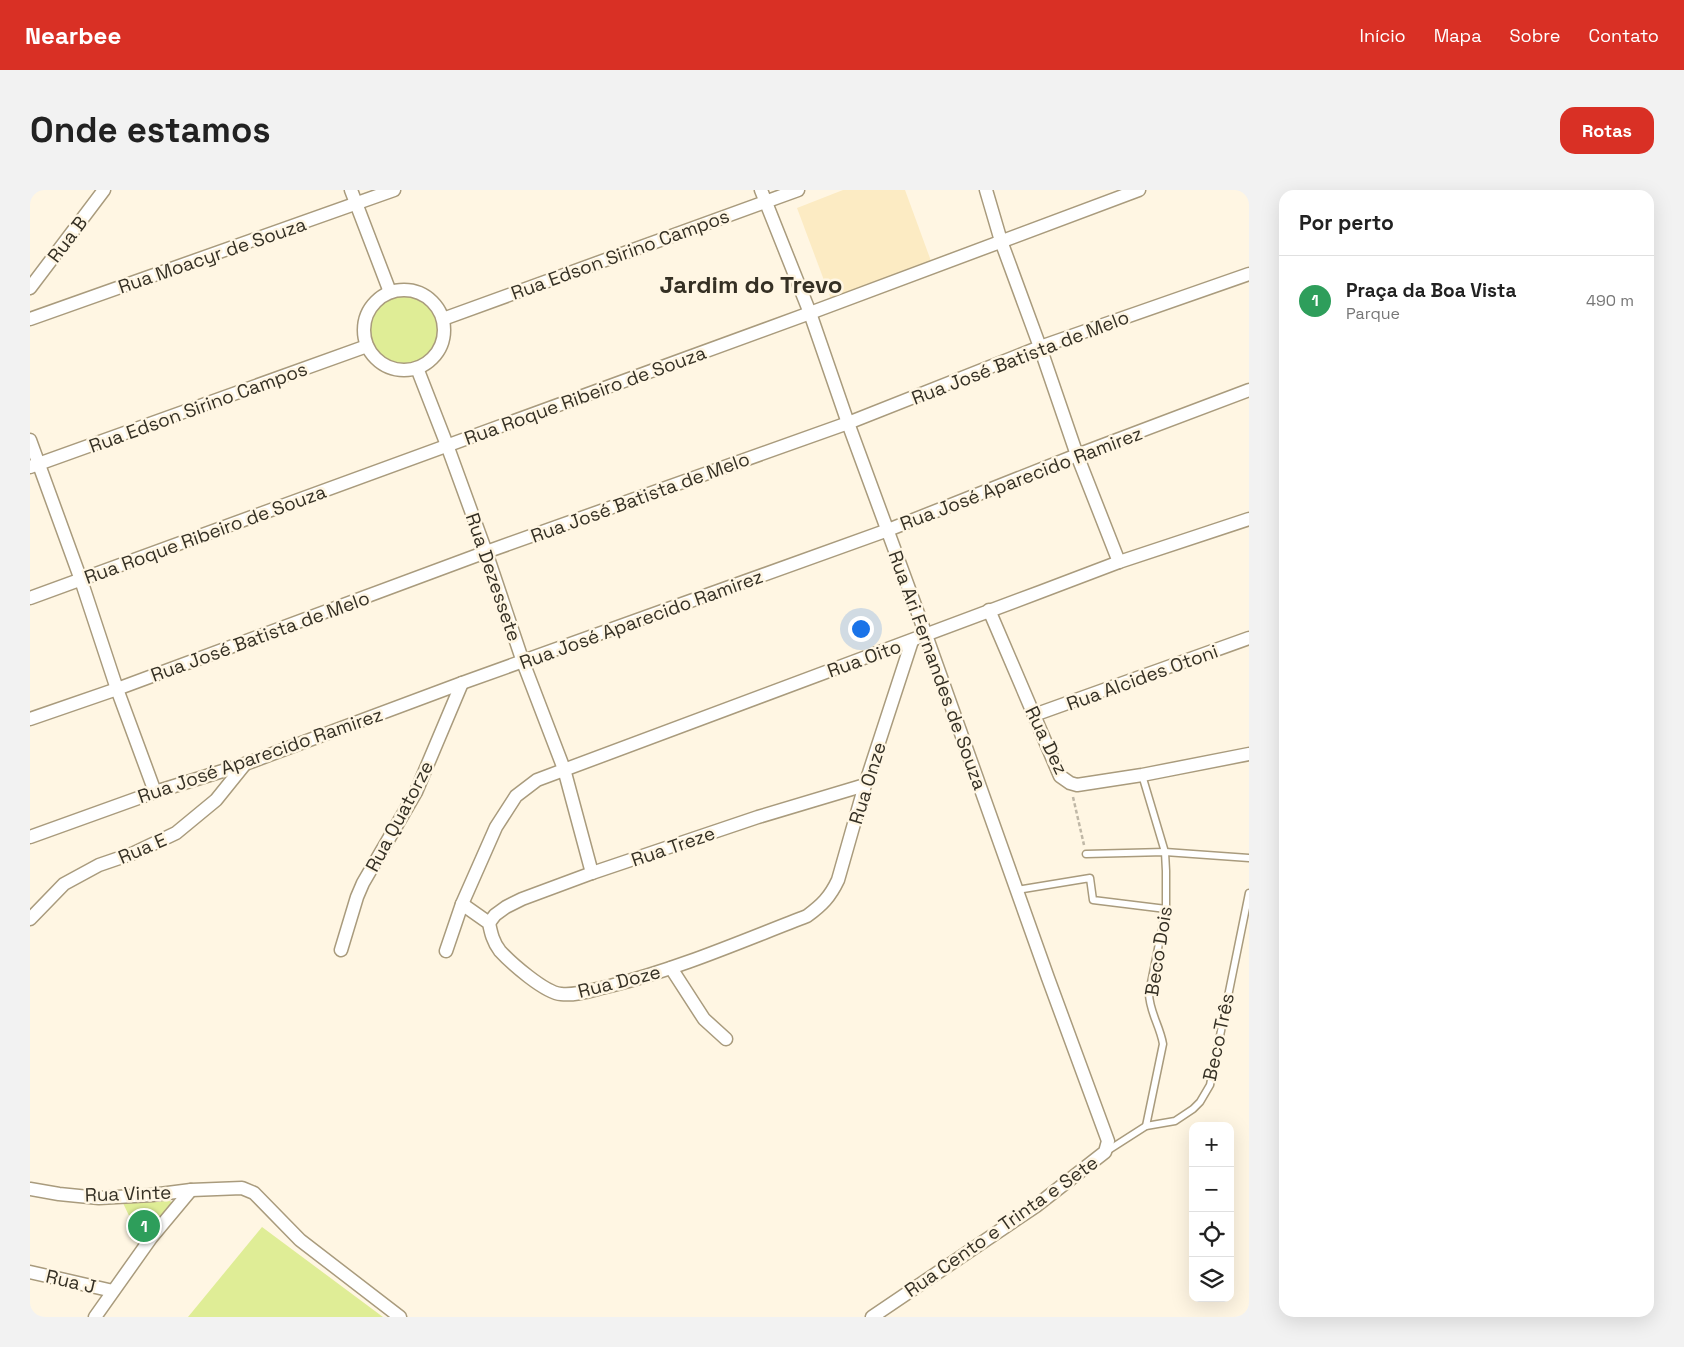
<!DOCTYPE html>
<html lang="pt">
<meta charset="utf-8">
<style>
body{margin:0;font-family:"Space Grotesk",sans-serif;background:#f2f2f2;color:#222}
.controls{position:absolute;right:15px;bottom:15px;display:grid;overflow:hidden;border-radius:10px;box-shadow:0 5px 20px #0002}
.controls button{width:45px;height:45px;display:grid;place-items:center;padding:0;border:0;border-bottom:1px solid #e0e0e0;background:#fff;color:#222;font:25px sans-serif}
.you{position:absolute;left:830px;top:438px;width:18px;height:18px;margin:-12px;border:4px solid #fff;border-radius:50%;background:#1a73e8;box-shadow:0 0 0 8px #1a73e833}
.badge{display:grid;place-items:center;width:32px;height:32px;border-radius:50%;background:#d93025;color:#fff;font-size:16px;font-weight:700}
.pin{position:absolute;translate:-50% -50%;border:2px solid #fff;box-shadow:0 1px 5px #0006}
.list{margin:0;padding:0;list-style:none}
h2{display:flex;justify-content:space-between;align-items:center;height:65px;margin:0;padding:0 20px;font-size:21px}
h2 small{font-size:16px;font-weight:400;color:#767676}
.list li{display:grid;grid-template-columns:32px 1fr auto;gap:15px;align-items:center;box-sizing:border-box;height:90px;padding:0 20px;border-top:1px solid #e0e0e0}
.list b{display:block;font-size:19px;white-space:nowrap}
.list p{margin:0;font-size:16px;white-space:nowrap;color:#767676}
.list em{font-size:16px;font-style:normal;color:#767676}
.icon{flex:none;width:28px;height:28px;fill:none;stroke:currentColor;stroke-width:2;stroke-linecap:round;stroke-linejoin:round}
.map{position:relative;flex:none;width:1219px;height:1127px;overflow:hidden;border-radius:15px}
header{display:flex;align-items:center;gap:30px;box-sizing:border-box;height:70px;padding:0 25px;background:#d93025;color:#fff}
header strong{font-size:24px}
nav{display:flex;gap:28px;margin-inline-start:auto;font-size:18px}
.intro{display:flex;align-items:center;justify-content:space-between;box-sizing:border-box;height:120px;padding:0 30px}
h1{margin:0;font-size:35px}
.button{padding:12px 22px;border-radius:15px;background:#d93025;color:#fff;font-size:18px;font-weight:700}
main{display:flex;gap:30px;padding:0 30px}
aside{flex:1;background:#fff;border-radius:15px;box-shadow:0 5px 20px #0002}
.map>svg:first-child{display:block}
.built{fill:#fcebc3}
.green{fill:#dfed96}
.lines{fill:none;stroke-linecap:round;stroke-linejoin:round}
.service-casing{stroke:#a99b7d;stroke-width:9}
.minor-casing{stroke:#a99b7d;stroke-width:15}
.path{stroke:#c0b8a7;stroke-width:2.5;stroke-dasharray:4 2.5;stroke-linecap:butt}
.service{stroke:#fff;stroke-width:6}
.minor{stroke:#fff;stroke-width:12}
.labels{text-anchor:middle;stroke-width:5;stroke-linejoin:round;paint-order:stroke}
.street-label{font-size:19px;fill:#353024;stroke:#fff6e3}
.district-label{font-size:24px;font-weight:bold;fill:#353024;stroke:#fff6e3}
</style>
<header>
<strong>Nearbee</strong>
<nav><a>Início</a><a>Mapa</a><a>Sobre</a><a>Contato</a></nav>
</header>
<div class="intro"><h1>Onde estamos</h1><a class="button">Rotas</a></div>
<main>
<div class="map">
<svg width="1219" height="1127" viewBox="0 0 1219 1127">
<rect width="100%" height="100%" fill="#fff6e3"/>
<polygon class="built" points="813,0 875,0 901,71 801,109 767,18"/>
<g class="green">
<circle cx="374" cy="139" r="38"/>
<polygon points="140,1011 143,1013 110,1055 100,1048 101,1030 93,1013"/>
<polygon points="232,1037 353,1127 158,1127"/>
</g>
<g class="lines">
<defs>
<g id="service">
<path d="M 1112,585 L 1135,662 L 1136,681 L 1136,719 L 1119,803 C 1119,821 1130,836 1133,854 L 1116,936"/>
<polyline points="1056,664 1135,662 1219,668"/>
<polyline points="987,700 1060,688 1063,710 1136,719"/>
<polyline points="1077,961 1116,936 1145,931 1163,919 1170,912 1180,895 1219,703"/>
</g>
<g id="minor">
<polyline points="321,0 360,102"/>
<polyline points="731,0 780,123 818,233 896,445 1018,788 1078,951 1075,962 1006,1016 842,1127"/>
<polyline points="956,0 971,51 1010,157 1047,265 1089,372"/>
<polyline points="0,98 74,0"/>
<circle cx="374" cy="140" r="40"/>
<polyline points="0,129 364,0"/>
<polyline points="413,129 768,0"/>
<polyline points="387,178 417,255 456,362 493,472 534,579 562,683"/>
<polyline points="0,250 51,390 87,499 125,602"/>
<polyline points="0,277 337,156"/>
<polyline points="0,408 780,123 1109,0"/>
<polyline points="959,420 1030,586 1040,593 1047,595 1112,585 1219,564"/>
<polyline points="1004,525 1219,448"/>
<polyline points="0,529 87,499 456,362 818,233 1010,157 1219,84"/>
<polyline points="0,647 125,602 215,574 432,493 858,340 1047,265 1219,200"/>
<path d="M 432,714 L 459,733 C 461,743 463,752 470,761 C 481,773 515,803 531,804 C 547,806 565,799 580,796 C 648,779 712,751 777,726 C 792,715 800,707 808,690 L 835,595 L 882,451"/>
<polyline points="0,729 34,694 69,675 104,663 146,643 186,610 215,574"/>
<polyline points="459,733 465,725 476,717 492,709 562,683 728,627 835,595"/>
<polyline points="311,760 327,707 333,693 386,602 432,493"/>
<polyline points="416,761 432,714 466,637 486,606 507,590 1010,402 1089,372 1219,329"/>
<polyline points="641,778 674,829 696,849"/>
<polyline points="0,999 29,1004 69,1008 122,1005 161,1000 212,998 224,1003 270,1050 370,1127"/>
<polyline points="0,1082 83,1101"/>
<polyline points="65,1127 121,1048 161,1000"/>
</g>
</defs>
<use href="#service" class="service-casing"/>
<use href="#minor" class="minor-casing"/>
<polyline class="path" points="1043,607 1054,655"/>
<use href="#service" class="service"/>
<use href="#minor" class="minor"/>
</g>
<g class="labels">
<g class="street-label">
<text transform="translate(37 49) rotate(-53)" y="7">Rua B</text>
<text transform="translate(590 64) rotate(-20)" y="7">Rua Edson Sirino Campos</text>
<text transform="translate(182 65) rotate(-19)" y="7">Rua Moacyr de Souza</text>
<text transform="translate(990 167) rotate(-21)" y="7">Rua José Batista de Melo</text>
<text transform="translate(555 205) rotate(-20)" y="7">Rua Roque Ribeiro de Souza</text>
<text transform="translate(168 217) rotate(-20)" y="7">Rua Edson Sirino Campos</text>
<text transform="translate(991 288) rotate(-21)" y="7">Rua José Aparecido Ramirez</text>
<text transform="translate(610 307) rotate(-20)" y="7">Rua José Batista de Melo</text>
<text transform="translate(175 344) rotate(-20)" y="7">Rua Roque Ribeiro de Souza</text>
<text transform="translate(464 387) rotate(71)" y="7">Rua Dezessete</text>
<text transform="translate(611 429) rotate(-20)" y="7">Rua José Aparecido Ramirez</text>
<text transform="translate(230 446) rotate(-20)" y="7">Rua José Batista de Melo</text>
<text transform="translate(834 468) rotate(-20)" y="7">Rua Oito</text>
<text transform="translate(908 480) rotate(70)" y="7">Rua Ari Fernandes de Souza</text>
<text transform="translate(1112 487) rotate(-20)" y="7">Rua Alcides Otoni</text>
<text transform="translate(1017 550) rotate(64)" y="7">Rua Dez</text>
<text transform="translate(230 565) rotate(-19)" y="7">Rua José Aparecido Ramirez</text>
<text transform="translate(837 593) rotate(-73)" y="7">Rua Onze</text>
<text transform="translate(369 626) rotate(-62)" y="7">Rua Quatorze</text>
<text transform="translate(643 656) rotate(-19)" y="7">Rua Treze</text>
<text transform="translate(112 658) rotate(-23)" y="7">Rua E</text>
<text transform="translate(1128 761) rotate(-81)" y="7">Beco Dois</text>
<text transform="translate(589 791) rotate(-14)" y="7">Rua Doze</text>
<text transform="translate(1188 847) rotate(-78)" y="7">Beco Três</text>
<text transform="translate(98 1003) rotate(-2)" y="7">Rua Vinte</text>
<text transform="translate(971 1036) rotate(-35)" y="7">Rua Cento e Trinta e Sete</text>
<text transform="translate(41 1091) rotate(13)" y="7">Rua J</text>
</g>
<g class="district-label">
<text x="721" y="103">Jardim do Trevo</text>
</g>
</g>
</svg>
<div class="controls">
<button>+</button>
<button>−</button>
<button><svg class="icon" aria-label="locate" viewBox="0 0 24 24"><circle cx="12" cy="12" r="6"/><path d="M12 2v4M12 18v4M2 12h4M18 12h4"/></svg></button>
<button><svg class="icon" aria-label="layers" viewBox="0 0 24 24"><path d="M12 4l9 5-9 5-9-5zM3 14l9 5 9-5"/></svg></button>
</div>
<div class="you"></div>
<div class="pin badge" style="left:114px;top:1036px;background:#2e9e5b">1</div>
</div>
<aside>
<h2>Por perto<small></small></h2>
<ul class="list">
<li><span class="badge" style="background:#2e9e5b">1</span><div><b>Praça da Boa Vista</b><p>Parque</p></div><em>490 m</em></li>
</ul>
</aside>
</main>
